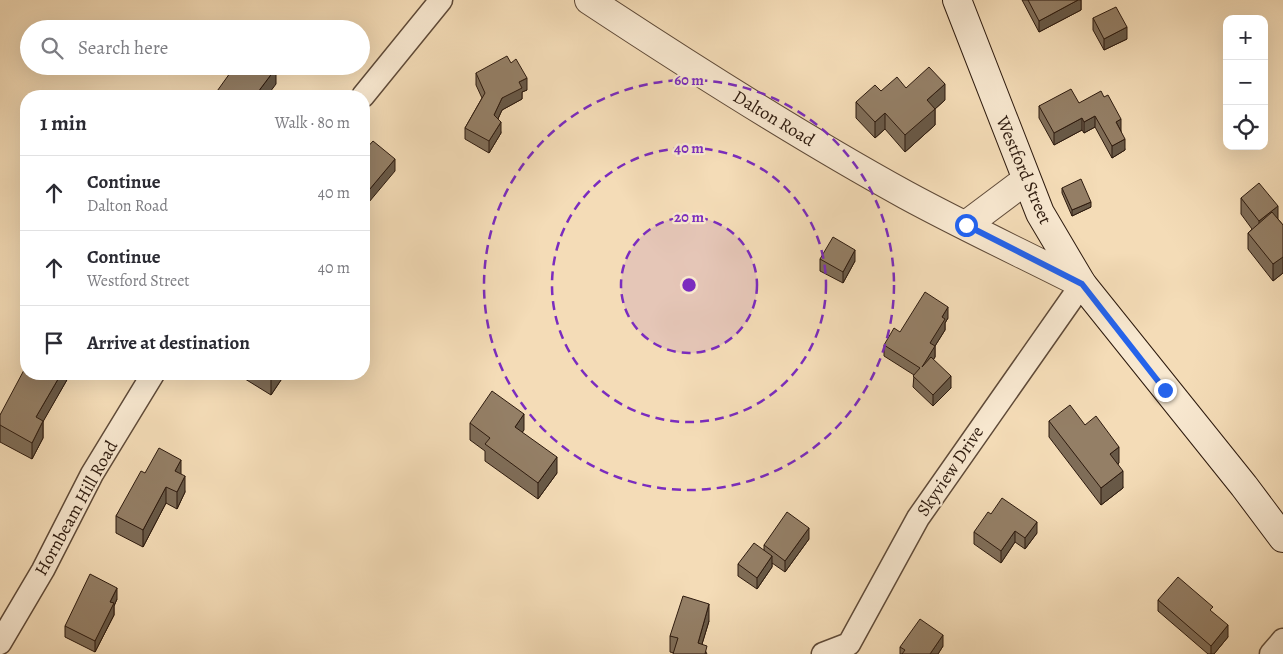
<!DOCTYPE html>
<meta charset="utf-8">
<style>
body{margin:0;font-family:Alegreya,serif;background:#f7f7f7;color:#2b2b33}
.controls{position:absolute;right:15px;top:15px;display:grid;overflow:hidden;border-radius:10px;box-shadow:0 5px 20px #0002}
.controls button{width:45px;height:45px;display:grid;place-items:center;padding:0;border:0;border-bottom:1px solid #e1e1e2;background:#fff;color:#2b2b33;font:25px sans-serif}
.stop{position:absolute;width:15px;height:15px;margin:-11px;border:4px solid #2563eb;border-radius:50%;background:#fff}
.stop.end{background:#2563eb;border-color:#fff;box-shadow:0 1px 5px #0008}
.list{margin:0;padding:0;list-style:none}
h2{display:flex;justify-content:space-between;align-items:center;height:65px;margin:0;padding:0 20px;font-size:21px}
h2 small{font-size:16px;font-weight:400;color:#7c7c81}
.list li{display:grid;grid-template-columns:32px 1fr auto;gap:15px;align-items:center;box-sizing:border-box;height:75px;padding:0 20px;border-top:1px solid #e1e1e2}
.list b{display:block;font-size:19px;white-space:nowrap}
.list p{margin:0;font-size:16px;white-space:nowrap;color:#7c7c81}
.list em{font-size:16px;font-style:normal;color:#7c7c81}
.icon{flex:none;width:28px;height:28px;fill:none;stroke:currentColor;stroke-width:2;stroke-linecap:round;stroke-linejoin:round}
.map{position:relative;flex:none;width:1283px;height:654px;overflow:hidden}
.search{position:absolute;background:#fff;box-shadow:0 5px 20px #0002;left:20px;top:20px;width:350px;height:55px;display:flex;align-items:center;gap:12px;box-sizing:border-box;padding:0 18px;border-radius:28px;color:#7c7c81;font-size:19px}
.panel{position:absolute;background:#fff;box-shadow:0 5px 20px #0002;left:20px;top:90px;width:350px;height:290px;border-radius:20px}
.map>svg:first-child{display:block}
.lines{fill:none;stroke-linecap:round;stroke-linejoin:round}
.minor-casing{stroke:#5f4a38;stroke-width:25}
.tertiary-casing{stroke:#5f4a38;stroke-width:30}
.secondary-casing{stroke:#2d1a0e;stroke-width:30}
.minor{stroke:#f8e8d0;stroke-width:22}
.tertiary{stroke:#f8e8d0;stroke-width:28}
.secondary{stroke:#f8e8d0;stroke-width:28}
.wall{fill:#7f6d58;stroke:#2d1a0e}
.shaded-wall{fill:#685947;stroke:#2d1a0e}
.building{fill:#947f66;stroke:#2d1a0e}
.route{stroke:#2563eb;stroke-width:6}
.ring{fill:none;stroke:#7b2cbf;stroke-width:2.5;stroke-dasharray:9 6}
.labels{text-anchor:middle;stroke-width:4.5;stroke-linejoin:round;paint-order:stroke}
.street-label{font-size:18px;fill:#2d1a0e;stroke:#f8e8d0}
.centre{fill:#7b2cbf;stroke:#f8e8d0;stroke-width:2.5}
.ring-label{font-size:15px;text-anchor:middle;font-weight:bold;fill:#7b2cbf;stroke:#f8e8d0;stroke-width:4.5;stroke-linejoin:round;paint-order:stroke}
</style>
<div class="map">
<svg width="1283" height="654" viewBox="0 0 1283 654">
<rect width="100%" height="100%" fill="#f4dcb7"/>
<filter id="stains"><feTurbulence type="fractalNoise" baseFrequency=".004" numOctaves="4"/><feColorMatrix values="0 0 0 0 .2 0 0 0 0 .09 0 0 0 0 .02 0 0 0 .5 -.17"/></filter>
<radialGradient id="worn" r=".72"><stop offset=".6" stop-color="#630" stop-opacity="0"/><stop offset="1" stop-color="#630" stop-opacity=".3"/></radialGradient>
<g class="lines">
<defs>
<g id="minor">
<polyline points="363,96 441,0"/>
<polyline points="0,643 43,570 92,474 153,374"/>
<polyline points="823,654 849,644 918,518 1082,284"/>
<polyline points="1271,654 1283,640"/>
</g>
<g id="tertiary">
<path d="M 589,0 C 692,68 797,135 906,195 C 963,226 1023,254 1082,284"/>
<polyline points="966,225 1026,180"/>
</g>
<polyline id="secondary" points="957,0 1040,213 1082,284 1244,486 1283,538"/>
</defs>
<use href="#minor" class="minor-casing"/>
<use href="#tertiary" class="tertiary-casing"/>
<use href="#secondary" class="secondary-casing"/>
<use href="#minor" class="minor"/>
<use href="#tertiary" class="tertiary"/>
<use href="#secondary" class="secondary"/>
</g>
<g class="wall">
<polygon points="1022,0 1081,0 1081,10 1039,32"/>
<polygon points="1093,18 1127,39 1104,50 1093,30"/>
<polygon points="476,73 527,90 522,92 522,99 502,110 498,119 501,133 489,153 465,139 465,128 482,98 476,85"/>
<polygon points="906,88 945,100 935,109 935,125 905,152 885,129 875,138 856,118 856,102 881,91"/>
<polygon points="1079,103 1121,131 1125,150 1112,158 1095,127 1084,133 1082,130 1054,145 1039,118 1039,106"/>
<polygon points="1062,188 1091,207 1072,216 1062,193"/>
<polygon points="1241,198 1278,219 1283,225 1283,273 1273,281 1248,249 1248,233 1252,229 1241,214"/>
<polygon points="820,259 855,261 843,283 820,271"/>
<polygon points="948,318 945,323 945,330 935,346 935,357 933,360 951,388 933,406 913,387 914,375 884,356 884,345"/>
<polygon points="68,374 68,378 43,421 43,438 32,459 0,442 0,415 32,375"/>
<polygon points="237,374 285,374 271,395"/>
<polygon points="1049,421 1085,425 1119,463 1118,464 1123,488 1101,505 1049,437"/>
<polygon points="470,423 524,430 522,432 557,473 538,499 485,461 485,451 470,440"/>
<polygon points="145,473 181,474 185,492 177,509 166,503 143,547 116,533 116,516"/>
<polygon points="991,514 1037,533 1025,549 1015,542 1001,563 974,544 974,532"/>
<polygon points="809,539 785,572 772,563 772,567 757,589 738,576 738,564 764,550 764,545"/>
<polygon points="117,599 114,606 114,615 95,652 65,637 65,626"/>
<polygon points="1158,600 1213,613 1228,637 1214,654 1208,654 1158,611"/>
<polygon points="709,621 702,644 707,654 674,653 670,652 670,636"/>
<polygon points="943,646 938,654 900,654 900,647"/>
</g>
<g class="shaded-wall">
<polygon points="1078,0 1081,0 1081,10 1039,32 1039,21"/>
<polygon points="1127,27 1127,39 1104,50 1104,39"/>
<polygon points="276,68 276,84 267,96 255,96"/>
<polygon points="527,78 527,90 522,92 522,99 502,110 494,127 494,115 502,98 519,82"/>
<polygon points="945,84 945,100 935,109 935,125 905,152 905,135 927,100"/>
<polygon points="885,113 885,129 875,138 875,122"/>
<polygon points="1095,116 1095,127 1084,133 1084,122"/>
<polygon points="1082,118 1082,130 1054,145 1054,133"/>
<polygon points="1121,119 1121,131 1116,122"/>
<polygon points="501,122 501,133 489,153 489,141"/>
<polygon points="1125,139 1125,150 1112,158 1112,146"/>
<polygon points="395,159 395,171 364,208 364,196"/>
<polygon points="1091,202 1091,207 1072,216 1072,210"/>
<polygon points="1278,206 1278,222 1259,237 1259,221"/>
<polygon points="855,250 855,261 843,283 843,272"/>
<polygon points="1283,256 1283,273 1273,281 1273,264"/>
<polygon points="948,307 948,318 945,323 945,330 935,346 935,357 922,378 922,367 930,343 942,317"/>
<polygon points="61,374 68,374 68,378 36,434 36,417"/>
<polygon points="274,374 285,374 271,395 271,379"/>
<polygon points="951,376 951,388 933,406 933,395"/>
<polygon points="524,414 524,430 515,443 515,427"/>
<polygon points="43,421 43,438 32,459 32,443"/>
<polygon points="1119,447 1119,463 1110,470 1110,454"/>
<polygon points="557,457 557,473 538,499 538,483"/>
<polygon points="181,460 181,477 175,471"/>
<polygon points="1123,471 1123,488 1101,505 1101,488"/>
<polygon points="185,476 185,492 177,509 177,492"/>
<polygon points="166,487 166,503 143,547 143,530"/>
<polygon points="1037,522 1037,533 1025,549 1025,538"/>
<polygon points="809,528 809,539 785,572 785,561"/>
<polygon points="1015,531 1015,542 1001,563 1001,551"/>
<polygon points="772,556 772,567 757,589 757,578"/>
<polygon points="117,588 117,599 114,606 114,615 95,652 95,641 110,602"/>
<polygon points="709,604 709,621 699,654 698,643"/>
<polygon points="1228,625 1228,637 1214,654 1211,654 1211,646"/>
<polygon points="943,635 943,646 938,654 930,654"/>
</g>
<g class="building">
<polygon points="1028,0 1078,0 1039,21"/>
<polygon points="1116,7 1127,27 1104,39 1093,18"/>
<polygon points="507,56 511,63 516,59 527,78 519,82 522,88 502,98 494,115 501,122 489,141 465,128 485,93 476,73"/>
<polygon points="235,66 274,66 276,68 255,96 216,96 217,95 215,94"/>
<polygon points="929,67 945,84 927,100 935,109 905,135 885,113 875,122 856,102 875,85 881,91 897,77 906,88"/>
<polygon points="1071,89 1079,103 1101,91 1104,97 1108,95 1121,119 1116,122 1125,139 1112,146 1095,116 1084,122 1082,118 1054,133 1039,106"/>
<polygon points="373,141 395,159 364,196 364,151"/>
<polygon points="1081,179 1091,202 1072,210 1062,188"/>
<polygon points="1259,183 1278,206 1259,221 1241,198"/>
<polygon points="1272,212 1283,225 1283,257 1273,264 1248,233"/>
<polygon points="833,237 855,250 843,272 820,259"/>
<polygon points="925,292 948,307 942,317 945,319 930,343 935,346 922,367 931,357 951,376 933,395 913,376 920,368 884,345 894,328 900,332"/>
<polygon points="24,370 26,372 26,374 30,374 32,375 33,374 61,374 36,417 43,421 32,443 0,425 0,415"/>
<polygon points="263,374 274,374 271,379"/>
<polygon points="492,391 524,414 515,427 557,457 538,483 485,444 490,438 470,423"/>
<polygon points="1070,405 1085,425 1096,416 1119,447 1110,454 1123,471 1101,488 1049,421"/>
<polygon points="159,448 181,460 175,471 185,476 177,492 166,487 143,530 116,516 141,471 145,473"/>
<polygon points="1002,498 1037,522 1025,538 1015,531 1001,551 974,532 988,512 991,514"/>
<polygon points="787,512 809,528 785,561 764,545"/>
<polygon points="754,543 772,556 757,578 738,564"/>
<polygon points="90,574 117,588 110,602 114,603 95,641 65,626"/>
<polygon points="1178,577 1213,607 1210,610 1228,625 1211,646 1158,600"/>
<polygon points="683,596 709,604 698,643 707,646 705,654 673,654 678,638 670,636"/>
<polygon points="920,619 943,635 930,654 902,654 905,650 900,647"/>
</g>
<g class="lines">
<polyline class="route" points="966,225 1082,284 1165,390"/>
</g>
<circle cx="689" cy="285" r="68" fill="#7b2cbf" fill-opacity=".12"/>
<g class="ring">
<circle cx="689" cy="285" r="68"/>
<circle cx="689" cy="285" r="137"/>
<circle cx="689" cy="285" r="205"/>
</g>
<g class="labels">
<g class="street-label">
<text transform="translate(774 118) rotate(31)" y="6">Dalton Road</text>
<text transform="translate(1024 170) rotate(67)" y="6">Westford Street</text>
<text transform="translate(950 471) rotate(-56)" y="6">Skyview Drive</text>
<text transform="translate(76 508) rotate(-61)" y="6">Hornbeam Hill Road</text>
</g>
</g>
<circle cx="689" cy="285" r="8" class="centre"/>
<g class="ring-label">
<text x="689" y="85">60 m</text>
<text x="689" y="153">40 m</text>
<text x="689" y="222">20 m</text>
</g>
<rect width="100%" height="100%" filter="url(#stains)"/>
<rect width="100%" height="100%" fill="url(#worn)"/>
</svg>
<div class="controls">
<button>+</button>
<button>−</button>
<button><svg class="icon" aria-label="locate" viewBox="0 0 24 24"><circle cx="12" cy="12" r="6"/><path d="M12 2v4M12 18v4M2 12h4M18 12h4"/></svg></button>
</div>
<div class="stop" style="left:966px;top:225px"></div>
<div class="stop end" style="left:1165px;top:390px"></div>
<div class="search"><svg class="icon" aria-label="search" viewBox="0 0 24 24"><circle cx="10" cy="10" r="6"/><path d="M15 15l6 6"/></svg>Search here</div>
<section class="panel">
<h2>1 min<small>Walk · 80 m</small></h2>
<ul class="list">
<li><svg class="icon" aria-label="ahead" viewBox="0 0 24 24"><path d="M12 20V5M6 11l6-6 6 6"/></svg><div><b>Continue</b><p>Dalton Road</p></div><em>40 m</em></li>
<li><svg class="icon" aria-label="ahead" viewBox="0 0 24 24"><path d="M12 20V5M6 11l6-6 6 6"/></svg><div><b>Continue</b><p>Westford Street</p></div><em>40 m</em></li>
<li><svg class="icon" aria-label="arrive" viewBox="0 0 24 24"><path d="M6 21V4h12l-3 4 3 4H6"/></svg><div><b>Arrive at destination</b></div></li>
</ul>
</section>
</div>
